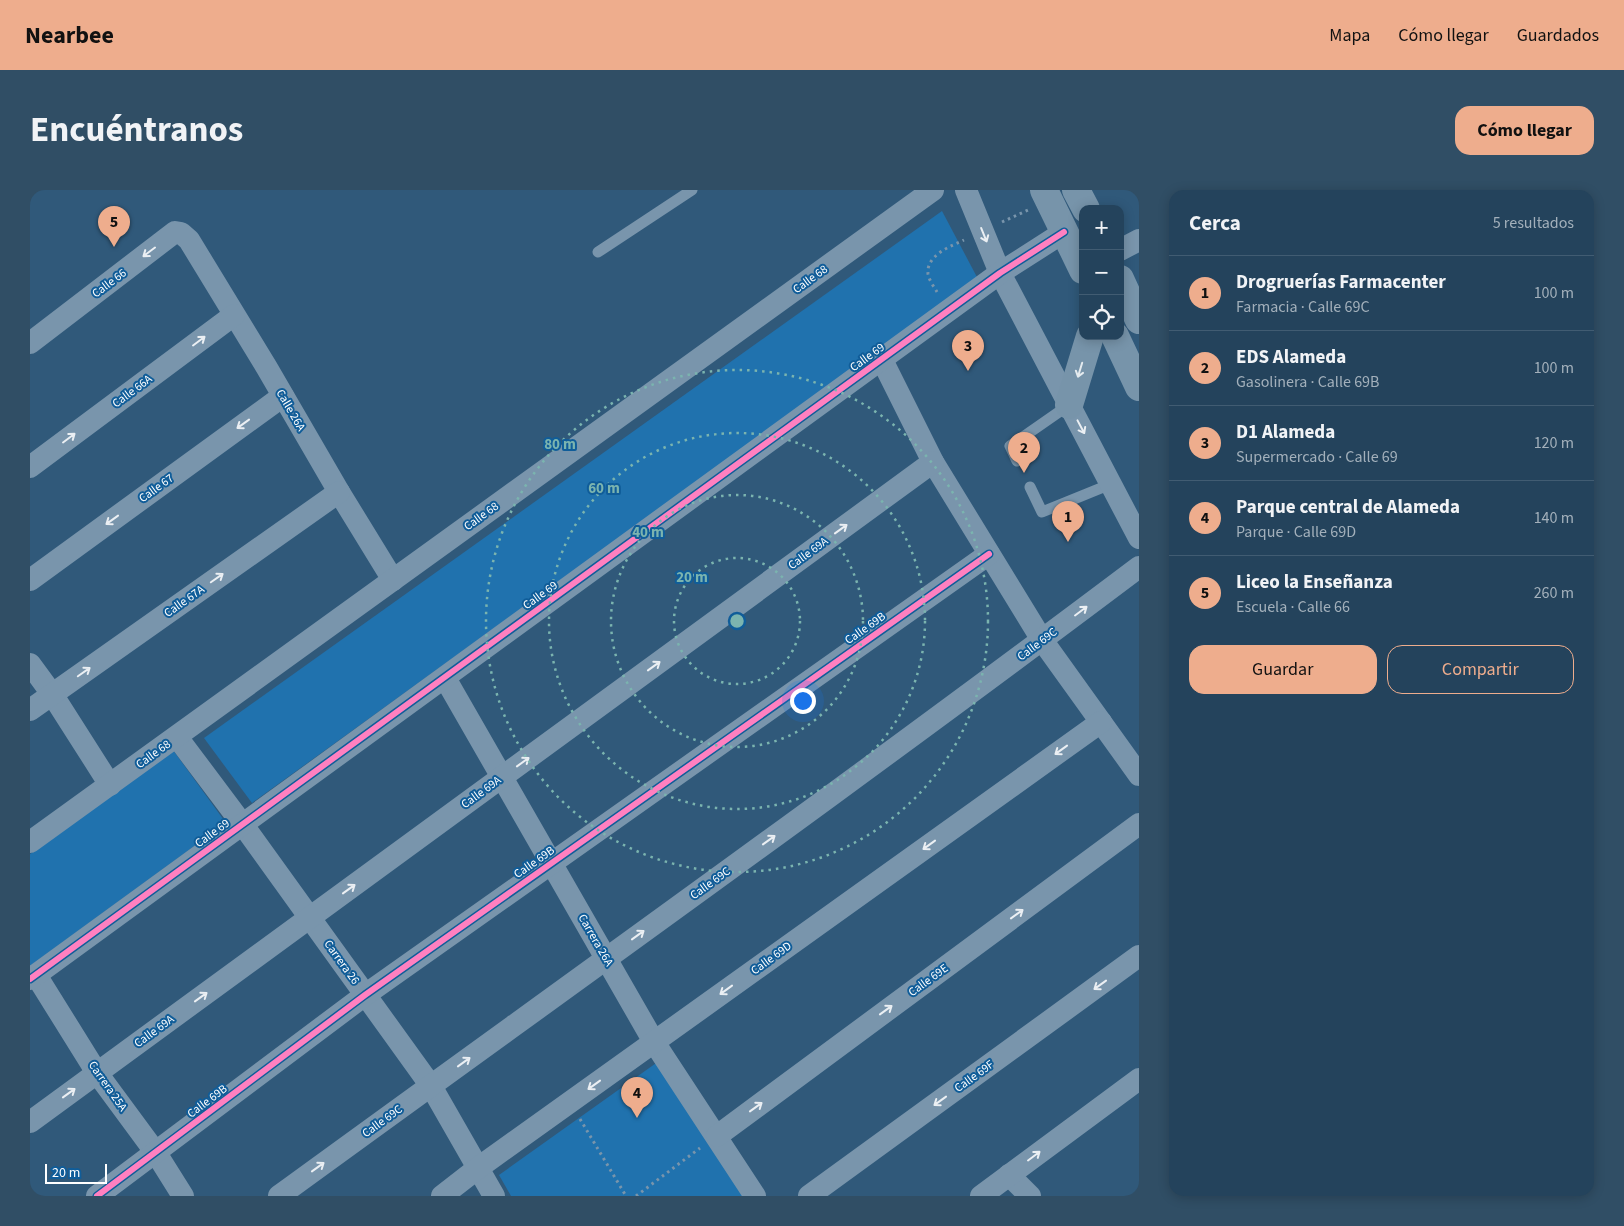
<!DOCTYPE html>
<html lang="es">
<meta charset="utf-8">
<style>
body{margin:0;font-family:"Source Sans 3",sans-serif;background:#304e65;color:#f1f3f6}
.controls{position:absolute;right:15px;top:15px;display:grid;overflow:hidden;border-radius:10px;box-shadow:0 2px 12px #0003}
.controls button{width:45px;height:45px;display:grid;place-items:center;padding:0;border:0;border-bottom:1px solid #415c72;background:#24435c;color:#f1f3f6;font:25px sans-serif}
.scale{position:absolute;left:15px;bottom:12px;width:62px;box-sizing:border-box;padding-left:5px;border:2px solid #fff;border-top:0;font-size:14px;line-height:18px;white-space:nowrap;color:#fff;-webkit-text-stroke:4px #105d99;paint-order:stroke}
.you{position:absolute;left:772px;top:510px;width:18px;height:18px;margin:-12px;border:4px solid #fff;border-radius:50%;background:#1a73e8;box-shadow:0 0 0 8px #1a73e833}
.badge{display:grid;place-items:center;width:32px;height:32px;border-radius:50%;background:#eead8d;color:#111;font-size:16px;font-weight:700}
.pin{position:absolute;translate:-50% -41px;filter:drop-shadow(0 1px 2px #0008)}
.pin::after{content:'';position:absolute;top:26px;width:18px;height:15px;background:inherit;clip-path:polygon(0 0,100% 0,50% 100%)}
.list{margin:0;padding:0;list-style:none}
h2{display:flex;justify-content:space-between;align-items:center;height:65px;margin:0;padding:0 20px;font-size:21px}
h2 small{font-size:16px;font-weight:400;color:#a3b0bb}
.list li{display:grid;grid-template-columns:32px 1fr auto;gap:15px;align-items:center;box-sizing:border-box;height:75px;padding:0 20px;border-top:1px solid #415c72}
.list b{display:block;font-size:19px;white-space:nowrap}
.list p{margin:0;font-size:16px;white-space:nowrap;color:#a3b0bb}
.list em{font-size:16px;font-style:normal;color:#a3b0bb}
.actions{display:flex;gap:10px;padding:15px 20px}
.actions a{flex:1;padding:11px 0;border:1px solid #eead8d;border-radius:15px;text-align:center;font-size:18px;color:#eead8d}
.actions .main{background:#eead8d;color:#111}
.icon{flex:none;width:28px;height:28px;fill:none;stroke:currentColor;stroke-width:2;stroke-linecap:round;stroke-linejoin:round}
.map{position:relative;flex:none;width:1109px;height:1006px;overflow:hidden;border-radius:15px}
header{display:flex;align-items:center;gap:30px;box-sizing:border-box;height:70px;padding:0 25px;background:#eead8d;color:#111}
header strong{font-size:24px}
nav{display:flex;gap:28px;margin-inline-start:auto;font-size:18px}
.intro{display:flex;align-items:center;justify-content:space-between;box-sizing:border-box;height:120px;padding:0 30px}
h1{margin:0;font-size:35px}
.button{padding:12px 22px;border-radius:15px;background:#eead8d;color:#111;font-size:18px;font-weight:700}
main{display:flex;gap:30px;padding:0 30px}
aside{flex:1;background:#24435c;border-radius:15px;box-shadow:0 2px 12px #0003}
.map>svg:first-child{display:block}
.green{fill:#2072ae}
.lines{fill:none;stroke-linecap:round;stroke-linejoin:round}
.path{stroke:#7995ac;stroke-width:3;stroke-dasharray:2.5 4;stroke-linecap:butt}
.lane{stroke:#7995ac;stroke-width:11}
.street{stroke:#7995ac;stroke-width:22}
.primary{stroke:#7794aa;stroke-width:28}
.cycleway-casing{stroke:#105d99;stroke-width:9}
.cycleway{stroke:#ff80c0;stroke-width:6}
.oneway{stroke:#ebeff3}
.oneway2{stroke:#e4eaee}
.ring{fill:none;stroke:#7bb4af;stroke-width:2.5;stroke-dasharray:2.5 5}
.labels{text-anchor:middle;stroke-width:4;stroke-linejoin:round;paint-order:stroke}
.street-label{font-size:12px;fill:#fff;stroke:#105d99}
.centre{fill:#7bb4af;stroke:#105d99;stroke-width:2.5}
.ring-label{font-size:15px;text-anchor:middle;font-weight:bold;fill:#7bb4af;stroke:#105d99;stroke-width:4;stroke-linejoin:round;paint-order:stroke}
</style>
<header>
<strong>Nearbee</strong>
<nav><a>Mapa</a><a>Cómo llegar</a><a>Guardados</a></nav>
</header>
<div class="intro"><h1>Encuéntranos</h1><a class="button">Cómo llegar</a></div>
<main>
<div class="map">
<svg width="1109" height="1006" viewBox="0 0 1109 1006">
<rect width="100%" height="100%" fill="#30597a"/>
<g class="green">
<polygon points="912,21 948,89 222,613 174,548"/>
<polygon points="143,560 196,633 0,776 0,664"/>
<polygon points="629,871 715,1006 481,1006 469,985"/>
</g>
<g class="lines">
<g class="path">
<polyline points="972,32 998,20"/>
<path d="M 907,102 C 904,97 899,90 898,84 C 896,65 921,56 934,50"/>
<polyline points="550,929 596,1006"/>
<polyline points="606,1006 670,958"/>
</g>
<g class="lane">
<polyline points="568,62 662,0"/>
<polyline points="987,271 980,256 1039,215"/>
<polyline points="1000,297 1012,322 1081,294"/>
</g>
<g class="street">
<polyline points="936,0 970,83 1109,348"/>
<polyline points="1090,60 1109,50"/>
<polyline points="0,153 145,42 151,43 159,50 237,178 309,302 363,390"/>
<polyline points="852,170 903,272 1012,450 1109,585"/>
<polyline points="0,277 204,125"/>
<polyline points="0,390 253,206"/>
<polyline points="0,474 22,504 80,595"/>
<polyline points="415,488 624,852 725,1006"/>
<polyline points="0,520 309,302"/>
<polyline points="147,547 213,635 401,896 464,1006"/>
<polyline points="0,652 903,0"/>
<polyline points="6,785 67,883 126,963 153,1006"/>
<polyline points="0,789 970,83 1034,42"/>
<polyline points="0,932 903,272"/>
<polyline points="687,946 1109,634"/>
<polyline points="979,985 1000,1006"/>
<polyline points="67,1006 335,805 959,364"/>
<path d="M 249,1006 C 536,797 825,591 1109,377"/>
<polyline points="412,1006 448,978 1071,532"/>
<polyline points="779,1006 1109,766"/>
<polyline points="951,1006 1109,889"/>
</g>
<g class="primary">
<polyline points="1014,0 1053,80"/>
<polyline points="1046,0 1056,19"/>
<polyline points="1090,89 1109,130"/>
<polyline points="1085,146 1109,197"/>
<polyline points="1039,215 1060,146"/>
</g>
<defs>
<g id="cycleway">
<polyline points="0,789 970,83 1034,42"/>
<polyline points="67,1006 335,805 959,364"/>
</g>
</defs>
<use href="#cycleway" class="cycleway-casing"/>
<use href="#cycleway" class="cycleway"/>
</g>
<defs><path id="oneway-shaft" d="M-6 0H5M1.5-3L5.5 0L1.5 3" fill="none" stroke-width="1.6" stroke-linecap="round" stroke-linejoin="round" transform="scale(1.25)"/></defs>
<g class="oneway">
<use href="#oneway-shaft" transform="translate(954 45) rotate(68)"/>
<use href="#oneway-shaft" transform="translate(119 62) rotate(143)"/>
<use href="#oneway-shaft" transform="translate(169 151) rotate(-37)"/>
<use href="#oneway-shaft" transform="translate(213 234) rotate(144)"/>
<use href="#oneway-shaft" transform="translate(1051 237) rotate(62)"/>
<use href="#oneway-shaft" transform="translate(39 248) rotate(-37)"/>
<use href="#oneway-shaft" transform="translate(82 330) rotate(144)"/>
<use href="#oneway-shaft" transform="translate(811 339) rotate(-36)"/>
<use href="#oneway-shaft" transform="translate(187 388) rotate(-35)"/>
<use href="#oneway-shaft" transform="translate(1051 421) rotate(-37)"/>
<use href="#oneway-shaft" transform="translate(624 476) rotate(-36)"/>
<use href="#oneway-shaft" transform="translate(54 482) rotate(-35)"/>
<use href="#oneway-shaft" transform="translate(1031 560) rotate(144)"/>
<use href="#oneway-shaft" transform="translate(493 572) rotate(-36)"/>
<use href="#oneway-shaft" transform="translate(739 650) rotate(-36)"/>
<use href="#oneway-shaft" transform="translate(899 655) rotate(144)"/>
<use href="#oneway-shaft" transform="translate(319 699) rotate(-36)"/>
<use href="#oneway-shaft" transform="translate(987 724) rotate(-36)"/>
<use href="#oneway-shaft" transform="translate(608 745) rotate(-36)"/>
<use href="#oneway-shaft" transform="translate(1070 795) rotate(144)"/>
<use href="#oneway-shaft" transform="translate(696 800) rotate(144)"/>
<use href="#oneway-shaft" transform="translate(171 807) rotate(-36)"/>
<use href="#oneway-shaft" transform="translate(856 820) rotate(-36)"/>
<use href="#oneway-shaft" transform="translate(434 872) rotate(-36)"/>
<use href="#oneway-shaft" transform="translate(564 895) rotate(144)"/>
<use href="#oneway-shaft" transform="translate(39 903) rotate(-36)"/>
<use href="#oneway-shaft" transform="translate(910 911) rotate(144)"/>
<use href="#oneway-shaft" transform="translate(726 917) rotate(-36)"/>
<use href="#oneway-shaft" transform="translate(1004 966) rotate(-37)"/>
<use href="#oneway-shaft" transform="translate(288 977) rotate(-36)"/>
</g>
<use class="oneway2" href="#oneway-shaft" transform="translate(1050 180) rotate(107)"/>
<g class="ring">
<circle cx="707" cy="431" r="63"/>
<circle cx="707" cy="431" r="126"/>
<circle cx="707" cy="431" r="188"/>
<circle cx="707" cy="431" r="251"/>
</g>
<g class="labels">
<g class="street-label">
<text transform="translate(780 89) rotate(-36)" y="4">Calle 68</text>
<text transform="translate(79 93) rotate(-37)" y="4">Calle 66</text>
<text transform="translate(837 167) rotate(-36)" y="4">Calle 69</text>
<text transform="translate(102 201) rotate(-37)" y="4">Calle 66A</text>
<text transform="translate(261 220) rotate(60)" y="4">Calle 26A</text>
<text transform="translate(126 298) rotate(-36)" y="4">Calle 67</text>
<text transform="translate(451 326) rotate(-36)" y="4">Calle 68</text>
<text transform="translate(778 363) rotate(-36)" y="4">Calle 69A</text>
<text transform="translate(510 405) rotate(-36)" y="4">Calle 69</text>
<text transform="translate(154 411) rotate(-35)" y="4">Calle 67A</text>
<text transform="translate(835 438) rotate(-35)" y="4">Calle 69B</text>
<text transform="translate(1007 454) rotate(-37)" y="4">Calle 69C</text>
<text transform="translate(123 564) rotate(-36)" y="4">Calle 68</text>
<text transform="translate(451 602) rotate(-36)" y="4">Calle 69A</text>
<text transform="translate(182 643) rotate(-36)" y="4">Calle 69</text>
<text transform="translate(504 672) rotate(-35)" y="4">Calle 69B</text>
<text transform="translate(680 693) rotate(-36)" y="4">Calle 69C</text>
<text transform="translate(566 750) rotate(60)" y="4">Carrera 26A</text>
<text transform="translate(741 768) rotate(-36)" y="4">Calle 69D</text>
<text transform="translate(312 772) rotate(54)" y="4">Carrera 26</text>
<text transform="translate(898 790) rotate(-36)" y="4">Calle 69E</text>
<text transform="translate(124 841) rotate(-36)" y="4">Calle 69A</text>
<text transform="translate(944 886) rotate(-36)" y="4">Calle 69F</text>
<text transform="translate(78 896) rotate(55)" y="4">Carrera 25A</text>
<text transform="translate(177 911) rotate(-37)" y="4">Calle 69B</text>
<text transform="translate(352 931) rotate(-36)" y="4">Calle 69C</text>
</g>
</g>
<circle cx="707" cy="431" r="8" class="centre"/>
<g class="ring-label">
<text x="530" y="259">80 m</text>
<text x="574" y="303">60 m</text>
<text x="618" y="347">40 m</text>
<text x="662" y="392">20 m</text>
</g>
</svg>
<div class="controls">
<button>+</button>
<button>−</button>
<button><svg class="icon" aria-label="locate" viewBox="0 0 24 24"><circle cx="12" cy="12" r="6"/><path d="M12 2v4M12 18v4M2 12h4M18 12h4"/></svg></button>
</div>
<div class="scale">20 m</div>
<div class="you"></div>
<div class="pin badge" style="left:1038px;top:352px">1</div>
<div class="pin badge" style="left:994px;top:283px">2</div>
<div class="pin badge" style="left:938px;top:181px">3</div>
<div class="pin badge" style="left:607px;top:928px">4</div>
<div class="pin badge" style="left:84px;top:57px">5</div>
</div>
<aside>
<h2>Cerca<small>5 resultados</small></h2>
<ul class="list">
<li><span class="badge">1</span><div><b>Drogruerías Farmacenter</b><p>Farmacia · Calle 69C</p></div><em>100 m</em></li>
<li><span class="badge">2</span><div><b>EDS Alameda</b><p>Gasolinera · Calle 69B</p></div><em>100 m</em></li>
<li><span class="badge">3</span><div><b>D1 Alameda</b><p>Supermercado · Calle 69</p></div><em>120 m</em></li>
<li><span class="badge">4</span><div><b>Parque central de Alameda</b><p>Parque · Calle 69D</p></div><em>140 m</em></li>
<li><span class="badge">5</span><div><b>Liceo la Enseñanza</b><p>Escuela · Calle 66</p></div><em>260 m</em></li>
</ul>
<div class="actions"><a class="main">Guardar</a><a>Compartir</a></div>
</aside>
</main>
